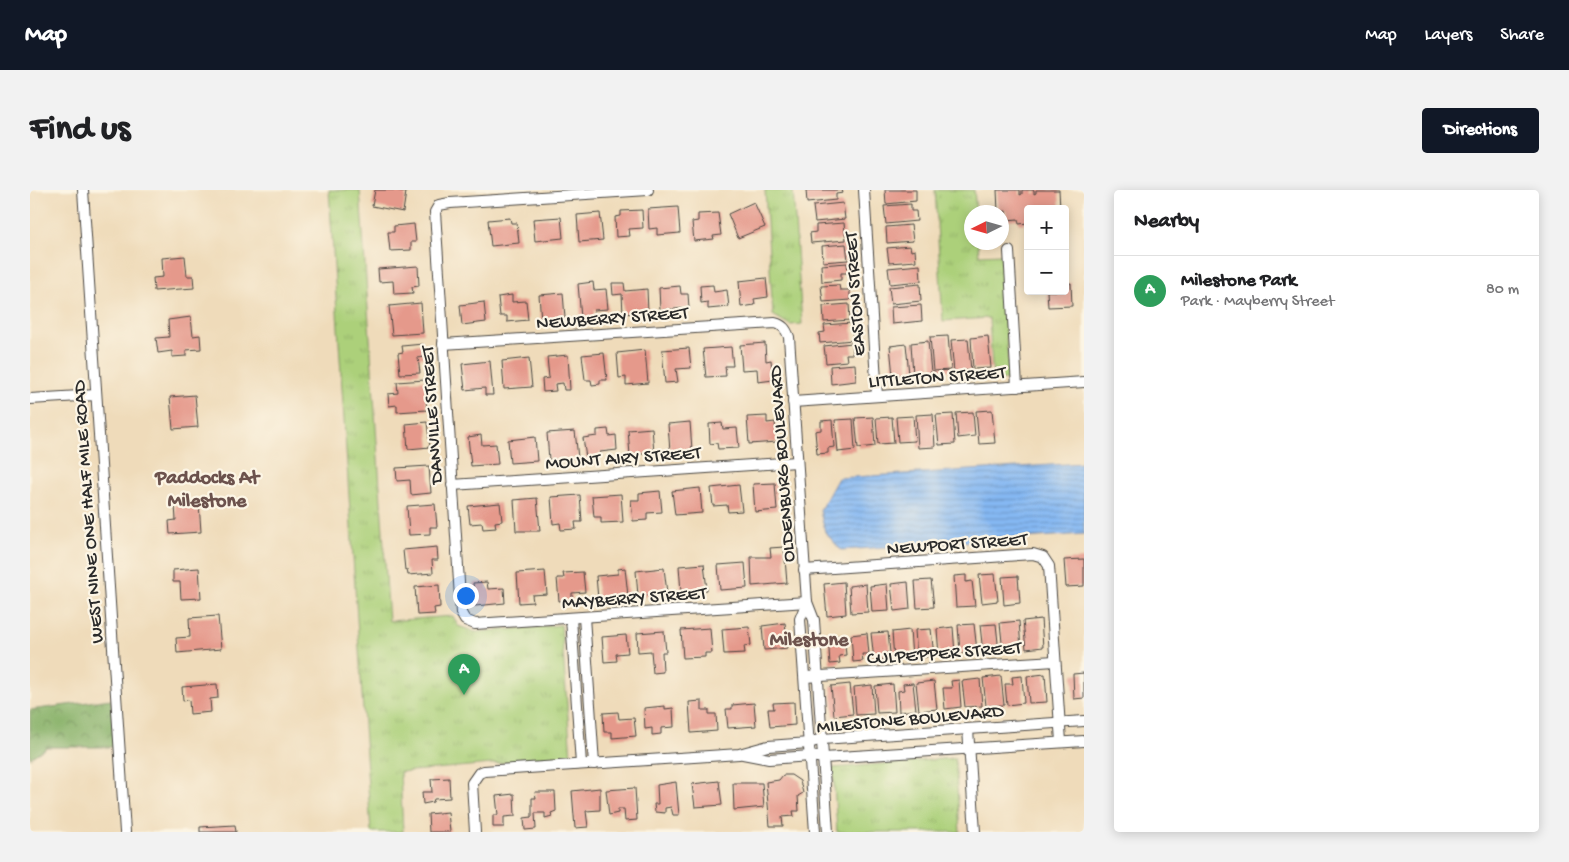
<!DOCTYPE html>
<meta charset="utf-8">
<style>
body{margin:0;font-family:"Gochi Hand",sans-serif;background:#f2f2f2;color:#202124}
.controls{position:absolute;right:15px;top:15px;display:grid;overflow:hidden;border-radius:5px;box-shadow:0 2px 12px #0003}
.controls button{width:45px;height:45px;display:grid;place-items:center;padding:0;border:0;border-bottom:1px solid #e0e0e0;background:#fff;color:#202124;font:25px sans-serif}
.compass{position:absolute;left:934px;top:15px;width:45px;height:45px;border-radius:50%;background:#fff;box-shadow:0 2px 12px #0003;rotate:265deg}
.you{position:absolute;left:435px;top:405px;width:18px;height:18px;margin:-12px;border:4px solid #fff;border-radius:50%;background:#1a73e8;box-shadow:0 0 0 8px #1a73e833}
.badge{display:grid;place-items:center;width:32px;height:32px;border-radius:50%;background:#111827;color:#fff;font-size:16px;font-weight:700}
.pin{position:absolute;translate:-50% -41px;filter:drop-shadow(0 1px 2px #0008)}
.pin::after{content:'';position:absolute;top:26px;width:18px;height:15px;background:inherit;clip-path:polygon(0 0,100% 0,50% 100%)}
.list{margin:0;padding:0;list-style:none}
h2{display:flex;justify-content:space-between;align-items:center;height:65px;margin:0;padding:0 20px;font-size:21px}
h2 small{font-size:16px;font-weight:400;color:#757577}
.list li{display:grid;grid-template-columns:32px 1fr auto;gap:15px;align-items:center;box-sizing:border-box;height:70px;padding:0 20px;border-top:1px solid #e0e0e0}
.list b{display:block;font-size:19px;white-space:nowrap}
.list p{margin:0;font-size:16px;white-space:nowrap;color:#757577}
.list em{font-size:16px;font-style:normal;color:#757577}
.map{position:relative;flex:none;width:1054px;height:642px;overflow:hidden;border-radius:5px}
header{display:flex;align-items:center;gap:30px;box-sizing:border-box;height:70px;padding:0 25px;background:#111827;color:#fff}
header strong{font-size:24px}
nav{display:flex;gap:28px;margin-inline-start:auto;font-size:18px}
.intro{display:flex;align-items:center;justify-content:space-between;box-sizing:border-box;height:120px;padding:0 30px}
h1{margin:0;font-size:35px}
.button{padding:12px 22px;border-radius:5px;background:#111827;color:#fff;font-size:18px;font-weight:700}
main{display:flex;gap:30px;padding:0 30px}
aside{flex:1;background:#fff;border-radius:5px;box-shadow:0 2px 12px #0003}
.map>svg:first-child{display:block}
.forest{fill:url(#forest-crowns);stroke:#5a6e4a}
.park{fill:url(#park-tufts);stroke:#6c7e52}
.water{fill:url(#water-rules);stroke:#58728f}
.building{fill:#e5998b}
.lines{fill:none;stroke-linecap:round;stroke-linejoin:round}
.minor-casing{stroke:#484540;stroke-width:12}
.minor{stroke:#fff;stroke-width:10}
.labels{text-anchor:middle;stroke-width:4.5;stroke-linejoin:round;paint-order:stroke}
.street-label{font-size:19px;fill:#2b2b2b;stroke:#fcf5e5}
.neighbourhood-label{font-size:20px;font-weight:bold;fill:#6c524d;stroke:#fcf5e5}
</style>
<header>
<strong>Map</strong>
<nav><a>Map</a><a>Layers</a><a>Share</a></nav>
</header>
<div class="intro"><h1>Find us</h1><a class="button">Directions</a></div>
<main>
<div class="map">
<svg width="1054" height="642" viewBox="0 0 1054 642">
<defs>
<pattern id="forest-crowns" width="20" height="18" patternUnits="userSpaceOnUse" patternTransform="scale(1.25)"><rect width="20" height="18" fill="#89b26a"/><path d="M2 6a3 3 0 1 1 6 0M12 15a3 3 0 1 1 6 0" fill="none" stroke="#709157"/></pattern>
<pattern id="park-tufts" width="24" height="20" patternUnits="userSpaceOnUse" patternTransform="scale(1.25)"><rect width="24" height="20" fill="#acd07a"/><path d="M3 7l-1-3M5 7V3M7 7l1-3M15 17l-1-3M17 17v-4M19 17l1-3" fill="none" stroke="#94b36a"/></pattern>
<pattern id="water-rules" width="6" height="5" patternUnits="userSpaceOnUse" patternTransform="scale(1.25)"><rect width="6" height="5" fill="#85b8f3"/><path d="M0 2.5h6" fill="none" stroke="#6d96c5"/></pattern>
</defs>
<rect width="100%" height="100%" fill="#fcf5e5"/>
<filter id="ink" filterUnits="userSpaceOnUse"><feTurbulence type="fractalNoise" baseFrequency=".02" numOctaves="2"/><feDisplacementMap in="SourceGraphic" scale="10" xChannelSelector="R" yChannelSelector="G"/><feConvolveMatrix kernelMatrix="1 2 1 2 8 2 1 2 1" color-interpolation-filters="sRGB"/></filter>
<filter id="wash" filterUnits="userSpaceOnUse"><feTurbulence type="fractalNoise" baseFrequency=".0096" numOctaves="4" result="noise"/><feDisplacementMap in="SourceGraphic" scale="20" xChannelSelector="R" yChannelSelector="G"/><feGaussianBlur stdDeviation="1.12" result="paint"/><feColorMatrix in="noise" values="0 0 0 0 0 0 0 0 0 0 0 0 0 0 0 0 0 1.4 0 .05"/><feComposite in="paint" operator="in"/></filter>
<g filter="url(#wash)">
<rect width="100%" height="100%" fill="#efdbba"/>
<polygon class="forest" points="81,509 84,557 17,557 0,568 0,520"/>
<g class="park">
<polygon points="299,0 330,0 359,431 423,426 428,436 446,442 531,435 541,567 370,582 373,642 341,642"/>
<polygon points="735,0 763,0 772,134 760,135 743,125"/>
<polygon points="905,0 944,0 946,22 942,22 942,52 948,53 949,65 971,64 979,189 963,190 959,128 913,131"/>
<polygon points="925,568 930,642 807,642 803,578"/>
</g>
<polygon class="water" points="1054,273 1054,344 811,360 795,342 790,320 808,288"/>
<g id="blocks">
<g class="building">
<polygon points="345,0 364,0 376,2 373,22 342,16"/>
<polygon points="776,0 812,0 813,3 806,4 806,10 777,13"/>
<polygon points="855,0 886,0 886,11 856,14"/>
<polygon points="967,0 990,0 990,5 992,4 992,0 1004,0 1004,4 1006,3 1006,0 1029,0 1030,19 998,19 998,33 989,34 988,29 977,30 976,21 968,22"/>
<polygon points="724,12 735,37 708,48 698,24"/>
<polygon points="813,13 815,29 785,32 783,16"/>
<polygon points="881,14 881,21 886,21 887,31 856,34 854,16"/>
<polygon points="648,17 650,43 627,45 627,38 619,39 618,19"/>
<polygon points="612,20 613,38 599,39 600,46 586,47 585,27 591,26 591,21"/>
<polygon points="570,23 573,50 549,52 547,25"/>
<polygon points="688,23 691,45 683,46 684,49 664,51 662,32 668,31 668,24"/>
<polygon points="531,27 533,48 505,51 503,29"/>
<polygon points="480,28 481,33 487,33 489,53 461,56 458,30"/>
<polygon points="814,33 816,50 781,53 780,43 786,42 786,35"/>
<polygon points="384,34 386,52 381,52 381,60 360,61 358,42 364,42 364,36"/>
<polygon points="881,35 883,51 857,53 856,37"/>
<polygon points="816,54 818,70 793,72 792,56"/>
<polygon points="880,56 881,61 885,60 886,71 859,73 857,58"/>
<polygon points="155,66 157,86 163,86 164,98 124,101 123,88 133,87 132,68"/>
<polygon points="817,73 818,83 811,83 811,90 792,92 791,75"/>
<polygon points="890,75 891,91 860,94 858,78"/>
<polygon points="388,76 389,96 382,97 383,103 364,104 363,91 349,92 348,79"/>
<polygon points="736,88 738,107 724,109 725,115 711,117 709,91"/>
<polygon points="563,92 564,100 576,99 578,119 564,120 564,127 551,128 548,94"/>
<polygon points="582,93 594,93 595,101 617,99 618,122 593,124 592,104 583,105"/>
<polygon points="1041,93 1042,116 1018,117 1017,101 1035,101 1035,94"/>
<polygon points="890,94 891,111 861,114 859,97"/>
<polygon points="683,95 684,102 697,100 699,117 678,119 678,112 671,113 670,96"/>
<polygon points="809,95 810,100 820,100 820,110 793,112 791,96"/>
<polygon points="650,96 651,104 658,104 659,118 630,120 629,98"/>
<polygon points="533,103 535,128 511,130 509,105"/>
<polygon points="482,105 482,112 496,111 498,130 477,132 477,126 470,126 468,107"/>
<polygon points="454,112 456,132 432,135 430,115"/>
<polygon points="391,113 393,143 362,145 359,116"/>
<polygon points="819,114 820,130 794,132 793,116"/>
<polygon points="891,115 892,131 862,134 861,117"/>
<polygon points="161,127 163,146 170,145 171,159 156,160 156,166 142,167 142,161 128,163 126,148 139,147 138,130"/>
<polygon points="822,133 823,150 790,153 789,143 795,142 794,135"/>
<polygon points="918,146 921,180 903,181 900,147"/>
<polygon points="958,146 961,178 943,179 941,148"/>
<polygon points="938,149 941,180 924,182 921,150"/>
<polygon points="898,151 901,183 883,185 881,153"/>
<polygon points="735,153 736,171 741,170 743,190 728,192 727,179 712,180 710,155"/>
<polygon points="822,153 823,164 816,164 817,171 796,173 794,156"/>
<polygon points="393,154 394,167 388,168 390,183 370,184 368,163 373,162 372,156"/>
<polygon points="876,154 879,184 863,186 860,156"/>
<polygon points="701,157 703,176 695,176 696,186 676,187 673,159"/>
<polygon points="659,158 661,178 646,179 648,192 635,193 632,160"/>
<polygon points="615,160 618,193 596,195 596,187 589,188 587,163"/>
<polygon points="574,163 577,190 570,190 570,194 562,195 561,190 555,190 552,165"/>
<polygon points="538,165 540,200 534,200 533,193 525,194 526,201 513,202 512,189 519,188 517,167"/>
<polygon points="499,168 502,197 474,199 472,171"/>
<polygon points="460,171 463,205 455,205 455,198 435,200 432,174"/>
<polygon points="825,174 826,191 801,194 800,176"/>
<polygon points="395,190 397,220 367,222 367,215 359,216 358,204 368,203 367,192"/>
<polygon points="165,205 168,237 143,239 140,207"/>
<polygon points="962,220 965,253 949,254 946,221"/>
<polygon points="943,222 945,246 928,248 926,223"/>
<polygon points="903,224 905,257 888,258 886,225"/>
<polygon points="923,224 925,254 909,255 906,225"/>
<polygon points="737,226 737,233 745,232 747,252 719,254 717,227"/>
<polygon points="883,226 885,251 868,252 866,227"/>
<polygon points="843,227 845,256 828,258 825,228"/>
<polygon points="862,227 864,253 848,254 846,228"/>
<polygon points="823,229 825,260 808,262 805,230"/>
<polygon points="802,230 804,257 798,258 798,263 787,264 785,241 791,240 791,231"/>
<polygon points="397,232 400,257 378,259 376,234"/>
<polygon points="660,232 662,260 640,262 638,234"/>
<polygon points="692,233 693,239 707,238 709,258 688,259 687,253 680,254 679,234"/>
<polygon points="622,238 624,263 600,265 598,240"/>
<polygon points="578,239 579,246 586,245 587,260 570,262 570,267 556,268 553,248 567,246 567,240"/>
<polygon points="545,241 548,268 519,270 517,243"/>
<polygon points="451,245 452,255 466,254 468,274 441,276 438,247"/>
<polygon points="505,247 507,271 480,273 478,250"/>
<polygon points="399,276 401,303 381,305 380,290 367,291 366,278"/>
<polygon points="745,293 747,320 725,322 723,294"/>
<polygon points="709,295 712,321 698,322 697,315 683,316 681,298"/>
<polygon points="670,298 672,323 645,325 642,301"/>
<polygon points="630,301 632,322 617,323 617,330 603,331 601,310 609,310 609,303"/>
<polygon points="591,304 593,332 571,333 571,327 564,327 562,306"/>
<polygon points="550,305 552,332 545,332 546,339 531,340 530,333 523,334 521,307"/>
<polygon points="507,308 510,341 486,341 484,310"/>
<polygon points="169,313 171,342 140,344 139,331 146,330 145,315"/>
<polygon points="470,313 472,331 465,332 466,338 453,339 452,333 440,334 438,316"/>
<polygon points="405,314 407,337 400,337 400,344 379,345 377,316"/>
<polygon points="407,357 408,370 402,370 403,383 378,385 377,379 375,380 373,360"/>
<polygon points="754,357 757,393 722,396 721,367 741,367 740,358"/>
<polygon points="1054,369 1054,396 1036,397 1034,370"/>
<polygon points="715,373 717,398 690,400 688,375"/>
<polygon points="674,374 677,400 651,402 649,376"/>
<polygon points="169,378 171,408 151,409 150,392 143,392 143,380"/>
<polygon points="595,378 598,406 568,409 566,386 588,384 588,379"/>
<polygon points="634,378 637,403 608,406 606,381"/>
<polygon points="515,381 517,404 502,405 503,412 489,413 487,383"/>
<polygon points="553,382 555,402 542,403 542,410 529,411 527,388 534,388 533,383"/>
<polygon points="965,384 968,411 952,413 949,385"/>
<polygon points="936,385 936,392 942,391 945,416 926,417 924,386"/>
<polygon points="988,386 990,413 974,415 972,387"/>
<polygon points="901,390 904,417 887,418 885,391"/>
<polygon points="457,392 458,399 474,398 475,413 445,416 443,393"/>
<polygon points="814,392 816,424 797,426 794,394"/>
<polygon points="878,392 880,419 864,421 861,394"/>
<polygon points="836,394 838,422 821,423 819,396"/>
<polygon points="857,394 859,421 842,422 840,396"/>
<polygon points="409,395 410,417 404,418 405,424 387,425 385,397"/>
<polygon points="188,426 191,459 147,463 146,448 160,447 159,428"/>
<polygon points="1011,429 1013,457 996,459 993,431"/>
<polygon points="989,431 991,460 973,462 970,433"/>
<polygon points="755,433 758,458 734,460 732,436"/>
<polygon points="944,434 947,461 930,463 928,435"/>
<polygon points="966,434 969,462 953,463 950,435"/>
<polygon points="719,437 721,455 714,456 715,463 694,464 692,439"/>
<polygon points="923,437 925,464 909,466 907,439"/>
<polygon points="680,438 682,463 675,463 675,467 653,468 651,440"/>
<polygon points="901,439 904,466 887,468 885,440"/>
<polygon points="880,440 882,468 864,469 862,442"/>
<polygon points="634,441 636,462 632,462 633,482 623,483 621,461 608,462 607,443"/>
<polygon points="858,442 860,463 853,463 854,470 844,470 841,443"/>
<polygon points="837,443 839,464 832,464 833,471 823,472 821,445"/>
<polygon points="596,445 598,463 586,464 587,471 574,472 572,447"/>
<polygon points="814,445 816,465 809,466 810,473 800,474 798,446"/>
<polygon points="1054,483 1054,508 1044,509 1043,484"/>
<polygon points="1015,484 1017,512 999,513 997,486"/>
<polygon points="971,486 974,515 956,516 953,488"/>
<polygon points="992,486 994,513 977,515 975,494 983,494 982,487"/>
<polygon points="950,489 952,516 935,517 932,491"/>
<polygon points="929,490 931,517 915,519 913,498 922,498 921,491"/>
<polygon points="904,491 907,519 889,521 886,493"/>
<polygon points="883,493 886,520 869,522 868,501 874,500 873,494"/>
<polygon points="187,494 188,508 180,509 181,522 160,524 159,510 153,511 152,497"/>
<polygon points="820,494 823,524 804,526 801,496"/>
<polygon points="863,494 865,522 847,523 845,496"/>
<polygon points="842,495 844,524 826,525 824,497"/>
<polygon points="672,511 672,520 679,520 679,524 686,524 687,541 661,543 659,512"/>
<polygon points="764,512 765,535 740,537 738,519 744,519 743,513"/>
<polygon points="724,513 726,536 698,538 696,519 702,519 702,515"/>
<polygon points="635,516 635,519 643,518 644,537 631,538 631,544 622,545 622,538 615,539 614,518"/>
<polygon points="588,522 589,529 604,528 606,546 582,548 582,542 574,542 573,523"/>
<polygon points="753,585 761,585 770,591 773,603 768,606 769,621 763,621 764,626 752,627 753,636 740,636 736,592 749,590"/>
<polygon points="419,588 420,608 404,609 403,612 393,614 392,602 402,602 401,589"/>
<polygon points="689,591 692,615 665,617 662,594"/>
<polygon points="646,592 649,625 643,625 641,617 635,618 635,623 625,622 624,614 628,614 627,595"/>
<polygon points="703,593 732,593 734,617 704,620"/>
<polygon points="570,598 570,620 556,621 558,637 545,638 542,601"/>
<polygon points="605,598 607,630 595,631 594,619 588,619 588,623 579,625 576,600"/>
<polygon points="505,602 525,602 526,621 521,623 522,626 515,628 515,623 505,623 506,639 495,640 494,628 502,627 502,608 506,608"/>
<polygon points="484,604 485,626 474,627 474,637 463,637 463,625 468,625 466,606"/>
<polygon points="418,622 420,642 399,642 398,624"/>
<polygon points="205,635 206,642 170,642 170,637"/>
</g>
</g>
</g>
<g filter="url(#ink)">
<use href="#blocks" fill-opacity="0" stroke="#484540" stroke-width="1"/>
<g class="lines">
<defs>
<g id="minor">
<polyline points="53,0 95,642"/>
<polyline points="618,0 420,13 409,15 405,22 431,423 435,430 445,434 777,412"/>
<polyline points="834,0 847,206"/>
<polyline points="979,61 987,197"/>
<path d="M 413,154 L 745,133 C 753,135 756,139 759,147 L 777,412 L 784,430 L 798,642"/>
<polyline points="0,209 66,205"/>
<polyline points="763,212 1054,192"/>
<polyline points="422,295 767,272"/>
<polyline points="774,380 1003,364 1013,367 1019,376 1031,552"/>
<polyline points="777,412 770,429 785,642"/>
<polyline points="554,427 564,574"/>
<polyline points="541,428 551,574"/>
<polyline points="775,487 1025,471"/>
<polyline points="938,539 945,642"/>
<polyline points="713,564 739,569 780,566 794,568 1054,551"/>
<polyline points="445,642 442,593 449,583 454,581 709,564 738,556 779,553 792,549 1054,531"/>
</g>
</defs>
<use href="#minor" class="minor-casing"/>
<use href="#minor" class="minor"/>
</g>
</g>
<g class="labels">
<g class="street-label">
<text transform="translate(823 104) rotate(-94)" y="7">EASTON STREET</text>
<text transform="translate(582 126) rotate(-4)" y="7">NEWBERRY STREET</text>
<text transform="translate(907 185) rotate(-4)" y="7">LITTLETON STREET</text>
<text transform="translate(400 225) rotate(-94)" y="7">DANVILLE STREET</text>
<text transform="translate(593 266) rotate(-4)" y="7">MOUNT AIRY STREET</text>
<text transform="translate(750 274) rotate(-94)" y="7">OLDENBURG BOULEVARD</text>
<text transform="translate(56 322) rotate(-94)" y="7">WEST NINE ONE HALF MILE ROAD</text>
<text transform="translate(927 352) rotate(-4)" y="7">NEWPORT STREET</text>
<text transform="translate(604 406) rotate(-4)" y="7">MAYBERRY STREET</text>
<text transform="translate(914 461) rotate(-4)" y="7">CULPEPPER STREET</text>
<text transform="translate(880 527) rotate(-5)" y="7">MILESTONE BOULEVARD</text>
</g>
<g class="neighbourhood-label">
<text x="177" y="293">Paddocks At<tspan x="177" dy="23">Milestone</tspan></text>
<text x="779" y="455">Milestone</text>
</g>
</g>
</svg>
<div class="controls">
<button>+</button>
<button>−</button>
</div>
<svg class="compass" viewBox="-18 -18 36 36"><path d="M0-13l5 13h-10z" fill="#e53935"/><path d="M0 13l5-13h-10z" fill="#757577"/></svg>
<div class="you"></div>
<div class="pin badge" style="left:434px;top:505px;background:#2e9e5b">A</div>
</div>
<aside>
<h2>Nearby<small></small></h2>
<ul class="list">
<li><span class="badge" style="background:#2e9e5b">A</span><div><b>Milestone Park</b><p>Park · Mayberry Street</p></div><em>80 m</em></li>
</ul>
</aside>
</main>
